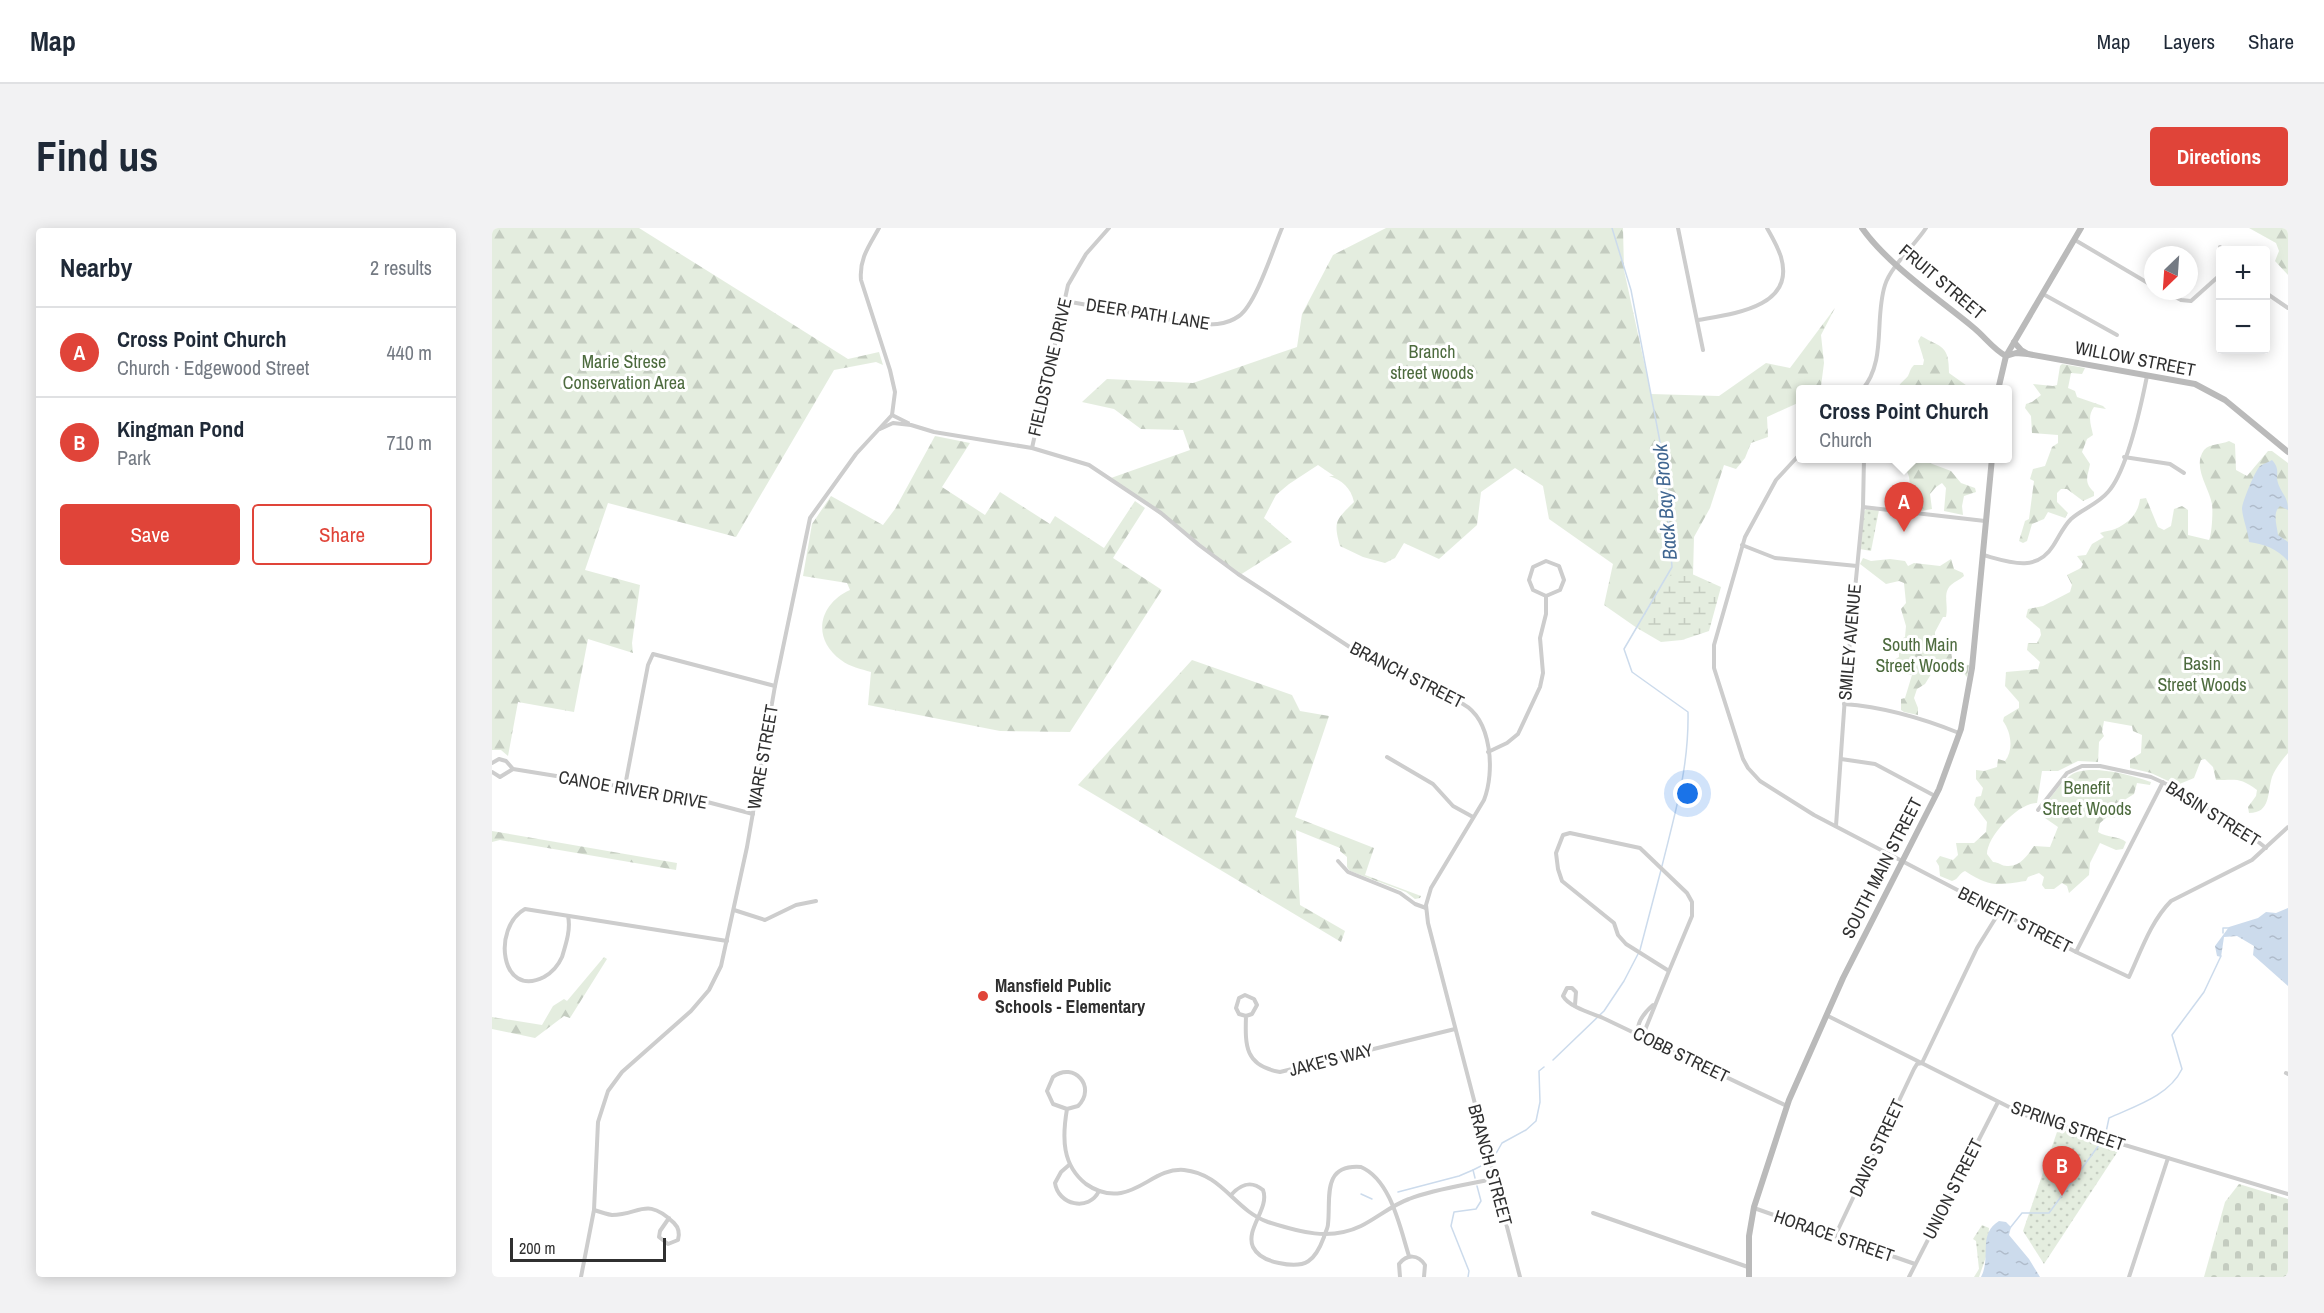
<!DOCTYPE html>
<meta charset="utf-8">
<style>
body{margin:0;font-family:"Archivo Narrow",sans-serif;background:#f2f2f3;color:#1f2937}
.controls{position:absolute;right:18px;top:18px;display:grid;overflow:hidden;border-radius:6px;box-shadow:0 3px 15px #0003}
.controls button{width:54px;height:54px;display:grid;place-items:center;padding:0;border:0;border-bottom:2px solid #e0e1e3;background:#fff;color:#1f2937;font:30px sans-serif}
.compass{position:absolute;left:1652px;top:18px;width:54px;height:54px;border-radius:50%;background:#fff;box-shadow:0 3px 15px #0003;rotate:205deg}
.scale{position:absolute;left:18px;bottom:15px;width:156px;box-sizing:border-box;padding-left:6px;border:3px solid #303030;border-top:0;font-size:16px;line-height:21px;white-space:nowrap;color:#303030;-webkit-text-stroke:4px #fff;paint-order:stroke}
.you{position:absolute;left:1196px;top:566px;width:21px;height:21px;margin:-15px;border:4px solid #fff;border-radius:50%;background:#1a73e8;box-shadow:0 0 0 9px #1a73e833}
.badge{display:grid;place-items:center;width:39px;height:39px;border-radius:50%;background:#e04439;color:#fff;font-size:20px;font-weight:700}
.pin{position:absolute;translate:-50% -50px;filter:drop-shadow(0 2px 3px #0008)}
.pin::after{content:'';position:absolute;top:32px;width:21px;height:18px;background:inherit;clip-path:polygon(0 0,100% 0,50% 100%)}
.popup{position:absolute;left:1304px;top:157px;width:216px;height:78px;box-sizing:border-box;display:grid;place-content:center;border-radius:6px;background:#fff;filter:drop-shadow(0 2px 4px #0005);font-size:20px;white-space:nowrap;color:#747a83}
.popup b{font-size:22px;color:#1f2937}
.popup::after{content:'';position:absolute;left:50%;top:100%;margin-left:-12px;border:12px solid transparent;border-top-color:#fff}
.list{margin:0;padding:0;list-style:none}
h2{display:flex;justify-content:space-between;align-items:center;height:78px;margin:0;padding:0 24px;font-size:26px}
h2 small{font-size:20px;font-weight:400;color:#747a83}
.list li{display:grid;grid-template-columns:39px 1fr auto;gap:18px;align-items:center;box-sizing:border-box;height:90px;padding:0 24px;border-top:2px solid #e0e1e3}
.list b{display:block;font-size:22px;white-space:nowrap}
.list p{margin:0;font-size:20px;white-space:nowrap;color:#747a83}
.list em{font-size:20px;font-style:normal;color:#747a83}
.actions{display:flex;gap:12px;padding:18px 24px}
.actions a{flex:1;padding:14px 0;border:2px solid #e04439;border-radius:6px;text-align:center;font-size:21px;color:#e04439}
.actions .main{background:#e04439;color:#fff}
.map{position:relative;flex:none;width:1796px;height:1049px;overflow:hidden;border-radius:6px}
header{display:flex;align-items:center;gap:36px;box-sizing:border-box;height:84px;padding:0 30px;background:#fff;border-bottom:2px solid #e0e1e3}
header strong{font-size:28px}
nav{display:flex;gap:33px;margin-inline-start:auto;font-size:21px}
.intro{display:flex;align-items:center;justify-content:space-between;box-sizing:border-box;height:144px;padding:0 36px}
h1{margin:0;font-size:42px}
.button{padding:15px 27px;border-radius:6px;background:#e04439;color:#fff;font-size:21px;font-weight:700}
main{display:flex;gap:36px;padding:0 36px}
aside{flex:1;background:#fff;border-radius:6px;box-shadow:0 3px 15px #0003}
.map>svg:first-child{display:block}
.green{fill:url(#green-dots)}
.forest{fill:url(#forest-firs)}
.wetland{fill:url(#wetland-marsh)}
.cemetery{fill:url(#cemetery-stones)}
.water{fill:url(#water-ripples)}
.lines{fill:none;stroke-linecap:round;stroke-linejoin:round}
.stream{stroke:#ccdbec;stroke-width:1.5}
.street{stroke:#cdcdcd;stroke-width:4}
.secondary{stroke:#bababa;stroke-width:6}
.poi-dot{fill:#e04439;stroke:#fff;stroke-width:2}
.labels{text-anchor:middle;stroke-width:6;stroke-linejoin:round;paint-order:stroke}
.street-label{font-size:18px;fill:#303030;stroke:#fff}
.park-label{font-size:18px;fill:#4d6b3e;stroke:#fff}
.poi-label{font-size:18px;font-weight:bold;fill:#303030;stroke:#fff;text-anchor:start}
.water-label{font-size:20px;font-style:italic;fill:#406691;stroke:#fff}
</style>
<header>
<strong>Map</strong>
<nav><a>Map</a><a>Layers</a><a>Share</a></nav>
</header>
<div class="intro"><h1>Find us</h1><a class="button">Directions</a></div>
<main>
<aside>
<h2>Nearby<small>2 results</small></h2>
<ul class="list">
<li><span class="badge">A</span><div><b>Cross Point Church</b><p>Church · Edgewood Street</p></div><em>440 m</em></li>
<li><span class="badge">B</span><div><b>Kingman Pond</b><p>Park</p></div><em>710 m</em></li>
</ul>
<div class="actions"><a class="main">Save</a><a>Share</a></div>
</aside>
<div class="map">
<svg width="1796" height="1049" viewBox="0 0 1796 1049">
<defs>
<pattern id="green-dots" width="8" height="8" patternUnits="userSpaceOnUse" patternTransform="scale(1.5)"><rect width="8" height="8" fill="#e4eddf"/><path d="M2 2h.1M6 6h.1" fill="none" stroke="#c4ccc0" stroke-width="1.8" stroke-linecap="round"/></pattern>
<pattern id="forest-firs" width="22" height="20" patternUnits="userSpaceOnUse" patternTransform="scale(1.5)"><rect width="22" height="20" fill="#e4eddf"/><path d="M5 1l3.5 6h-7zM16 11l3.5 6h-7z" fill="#c4ccc0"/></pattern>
<pattern id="wetland-marsh" width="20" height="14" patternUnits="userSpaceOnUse" patternTransform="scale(1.5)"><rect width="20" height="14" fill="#e4eddf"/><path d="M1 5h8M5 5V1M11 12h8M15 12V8" fill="none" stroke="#c4ccc0"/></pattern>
<pattern id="cemetery-stones" width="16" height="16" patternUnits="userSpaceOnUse" patternTransform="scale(1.5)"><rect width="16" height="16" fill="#e4eddf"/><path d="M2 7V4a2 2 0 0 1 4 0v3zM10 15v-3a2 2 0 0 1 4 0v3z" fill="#c4ccc0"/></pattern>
<pattern id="water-ripples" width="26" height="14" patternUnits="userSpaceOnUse" patternTransform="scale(1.5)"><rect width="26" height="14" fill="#ccdbec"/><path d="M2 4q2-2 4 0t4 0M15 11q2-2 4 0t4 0" fill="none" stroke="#b0bccb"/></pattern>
</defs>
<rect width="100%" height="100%" fill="#fff"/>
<g class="green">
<polygon points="1374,281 1387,282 1379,323 1368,321 1372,284"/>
<polygon points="1566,901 1628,920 1552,1036 1531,1003"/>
<polygon points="1490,997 1497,1000 1495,1026 1487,1049 1482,1049 1487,1041 1484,1013 1481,1011"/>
</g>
<g class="forest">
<polygon points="0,0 147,0 356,131 387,124 391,137 384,134 342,142 244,309 116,275 93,342 148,357 140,415 141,425 96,411 82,484 26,474 16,528 9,522 0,522"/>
<path d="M 894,0 L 1131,0 L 1132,42 L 1159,166 L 1227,168 L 1274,135 L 1298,140 L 1343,80 L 1329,107 L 1332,135 L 1329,158 L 1324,161 L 1308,162 L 1308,174 L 1275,189 L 1276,209 L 1259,215 L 1253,230 L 1244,241 L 1232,237 L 1218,280 L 1202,309 L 1201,347 L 1145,400 L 1112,377 L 1121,336 L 1057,291 L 1051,258 L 1023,240 L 989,264 L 985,297 L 947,331 L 912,315 L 903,330 L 893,335 L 871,329 L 848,318 C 841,293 844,292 862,274 C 859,260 850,252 837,248 L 842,248 L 826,237 L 797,256 L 784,267 L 772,290 L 800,314 L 748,347 L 619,250 L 698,222 L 691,202 L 649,201 L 622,181 L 590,174 L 615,151 L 701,155 L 805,119 L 810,86 L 841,27 Z"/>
<polygon points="1757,0 1796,0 1796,47 1783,33 1787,23 1784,15"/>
<path d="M 1429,108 C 1450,120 1457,117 1457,145 L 1478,160 L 1406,161 C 1408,154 1411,154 1416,148 C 1418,144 1418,141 1422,137 L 1431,137 L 1432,132 L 1426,113 Z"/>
<path d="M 1570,136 L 1593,140 L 1590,146 L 1579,145 L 1576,160 L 1583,163 L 1585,169 L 1611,178 L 1614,181 L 1602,179 C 1595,189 1599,196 1601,207 L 1595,211 L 1590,224 L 1598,236 C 1596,248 1591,254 1602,264 L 1602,268 L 1591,273 L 1575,261 L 1569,261 L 1565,265 L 1565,274 L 1576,285 L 1573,290 L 1556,284 L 1552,291 L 1540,296 L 1535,313 L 1531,315 L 1527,313 L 1533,293 L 1537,291 L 1542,253 L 1538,251 L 1541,241 L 1553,238 L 1560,219 L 1566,215 L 1566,207 L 1540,205 L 1539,188 L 1533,180 L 1534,176 L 1540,174 L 1549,167 L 1541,156 L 1561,158 L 1565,157 L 1568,138 Z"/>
<path d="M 443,208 L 478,215 L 450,259 L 493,287 L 508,264 L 558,296 L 563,288 L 612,320 L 643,273 L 653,280 L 621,330 L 670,362 L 578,504 L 508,503 L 376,477 L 379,444 C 369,441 358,439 349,432 C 319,410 327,376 358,362 L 355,355 L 311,348 L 320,296 L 339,268 L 391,297 L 403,281 Z"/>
<path d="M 1737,213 L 1743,216 L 1744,242 L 1755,248 L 1776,223 L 1780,223 L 1796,235 L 1796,525 C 1790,532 1783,541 1780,549 C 1775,565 1779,585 1757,585 L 1756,579 L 1764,568 L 1765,562 C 1748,549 1744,552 1724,552 L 1721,539 L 1713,531 L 1709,532 L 1702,550 L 1685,557 L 1659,545 L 1638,540 L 1638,532 L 1649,525 L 1650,507 L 1641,503 L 1640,498 L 1612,493 L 1610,504 L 1612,508 L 1607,514 L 1606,534 L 1586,533 L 1566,543 L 1550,543 L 1545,575 C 1527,574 1495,608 1495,626 L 1501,634 C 1507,634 1509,638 1515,638 C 1528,639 1535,628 1542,618 L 1558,619 L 1566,599 L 1553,590 L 1551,580 C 1559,569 1568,555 1579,547 C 1595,535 1641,547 1659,554 L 1658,557 L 1645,555 L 1642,566 L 1626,576 L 1623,590 L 1615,589 L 1608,595 L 1606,604 C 1616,610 1627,608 1634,614 L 1631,621 L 1624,622 L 1608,615 L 1598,635 L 1597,647 L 1577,665 L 1575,658 L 1570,655 L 1562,661 L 1553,661 L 1550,657 L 1552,649 L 1547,645 L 1536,649 L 1534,653 C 1505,657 1499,660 1473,643 C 1467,645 1467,651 1460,653 L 1448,648 L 1447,638 L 1444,633 L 1448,628 L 1461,632 L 1466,627 L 1464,615 L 1482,615 L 1494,604 L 1495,594 L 1482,577 L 1484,569 L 1489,568 L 1491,560 L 1484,551 L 1484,542 L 1492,543 L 1505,539 L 1506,531 L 1513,533 C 1522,522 1519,504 1511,493 L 1512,489 L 1527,480 L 1527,474 L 1513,458 L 1514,444 L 1546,441 L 1548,434 L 1535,422 L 1536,415 L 1545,415 L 1549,407 L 1548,401 L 1534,389 L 1536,381 L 1551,378 L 1578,364 L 1580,357 L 1575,347 L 1589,340 L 1591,336 L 1585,328 L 1594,327 L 1600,316 L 1612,309 L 1608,305 C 1613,303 1618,303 1623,301 C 1637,295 1646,286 1648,271 L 1654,270 L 1666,299 L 1672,302 L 1679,298 L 1682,281 L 1690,278 L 1696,282 L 1696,307 L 1717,312 C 1720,306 1721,283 1720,276 C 1717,259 1700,239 1712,222 C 1718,215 1729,217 1737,213 Z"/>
<path d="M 1404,231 L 1427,231 L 1459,243 L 1469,255 L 1483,260 L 1484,264 L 1472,268 L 1470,278 L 1471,287 L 1452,283 L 1454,260 L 1450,255 L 1444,259 L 1438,266 L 1440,281 L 1429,283 L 1413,278 C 1418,253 1423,249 1404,231 Z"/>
<path d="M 1371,330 L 1379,333 L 1398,331 L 1413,333 L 1416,338 L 1422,335 L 1448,338 L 1459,331 L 1462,341 L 1471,345 L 1472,348 C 1468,352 1463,353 1459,357 C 1450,365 1457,377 1454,389 L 1451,389 L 1443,404 L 1443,410 L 1449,416 L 1458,418 L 1461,435 L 1477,437 L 1475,449 L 1467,440 L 1456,440 L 1452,445 L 1441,443 L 1433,456 L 1425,461 L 1422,470 L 1426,480 L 1426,487 L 1412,484 L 1409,482 L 1409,471 L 1413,470 L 1420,447 L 1396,443 L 1394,440 L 1397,435 L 1407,429 L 1407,413 L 1413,409 L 1414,398 L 1409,381 L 1414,375 L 1412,355 L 1407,353 L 1394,356 L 1368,336 Z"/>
<polygon points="700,432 800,467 808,483 837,488 803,589 882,620 873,647 929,668 928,670 923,671 914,664 858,643 855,639 855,629 848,623 848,620 804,602 808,677 853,703 849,714 586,557"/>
<polygon points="0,603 185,635 184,642 8,612 0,614"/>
<polygon points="112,729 115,731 78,790 72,788 43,810 0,801 0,789 50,797 61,778 72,771 75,773"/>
</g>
<polygon class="wetland" points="1191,342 1229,359 1217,403 1190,412 1169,414 1145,400 1174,350"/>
<polygon class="cemetery" points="1747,956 1796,971 1796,1049 1712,1049 1733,974"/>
<g class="water">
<path d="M 1780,232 C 1789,242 1783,246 1786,255 C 1790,267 1796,268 1796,282 L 1788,278 C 1780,285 1785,297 1786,307 L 1796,314 L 1796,333 C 1785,321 1773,316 1757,314 C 1756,303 1751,292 1750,281 C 1750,274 1763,243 1768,238 C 1771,236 1777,234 1780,232 Z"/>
<polygon points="1796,680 1796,758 1761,727 1762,718 1745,708 1732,709 1729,729 1725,728 1723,718 1737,699 1766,690 1774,684 1784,685"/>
<path d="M 1507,993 L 1514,994 L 1519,999 L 1517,1007 L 1537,1031 L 1548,1049 L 1489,1049 C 1500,1028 1485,1007 1507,993 Z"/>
</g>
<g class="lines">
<g class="stream">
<path d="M 1120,0 L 1139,62 L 1172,235 L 1180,339 L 1132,421 L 1140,444 L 1196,484 C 1197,540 1183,585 1170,638"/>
<polyline points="1731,705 1731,700 1737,700"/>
<polyline points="1148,722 1169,642"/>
<polyline points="1061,832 1112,783 1132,753 1146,726"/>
<path d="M 1613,909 L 1617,890 C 1643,878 1677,868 1690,841 L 1680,807 L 1712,764 L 1729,728"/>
<polyline points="1002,929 1010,915 1034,902 1044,893 1048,874 1047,843 1052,839"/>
<polyline points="983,950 981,942 993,936"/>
<polyline points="906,964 967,948 981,942"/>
<polyline points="869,966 880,971"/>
<polyline points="1518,1000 1530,985 1557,985 1610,913"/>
<polyline points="976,1049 977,1043 959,998 962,984 984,981 989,973 985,958"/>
</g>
<g class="street">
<polyline points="1186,0 1211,122"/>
<polyline points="1583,12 1661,58"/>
<polyline points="1728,19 1728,43"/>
<polyline points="1672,63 1689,72 1699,73 1728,47"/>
<polyline points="1774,65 1796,80"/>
<polyline points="1551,66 1625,107"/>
<path d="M 573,73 L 702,96 C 718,97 733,98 747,88 C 764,76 781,21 790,0"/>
<path d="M 1206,92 C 1239,86 1304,80 1289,29 C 1286,19 1280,9 1275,0"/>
<path d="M 1370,162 C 1395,133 1382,91 1393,57 C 1399,38 1423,17 1434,0"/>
<polyline points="400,187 416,195"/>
<path d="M 388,201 L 401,195 L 419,197 L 442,204 L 540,220 L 597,237 L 669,285 L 707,317 L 746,346 L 876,431 L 971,476 C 1000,492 1003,544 992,572 L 939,660 L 934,677 L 936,695 L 1028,1049"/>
<polyline points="540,220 576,57 594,26 617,0"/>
<path d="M 1308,226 L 1284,252 L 1253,309 L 1222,417 L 1222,440 L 1251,531 L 1256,540 L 1268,553 L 1322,587 L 1584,724 L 1637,749 C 1649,723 1659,693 1679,673 L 1760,632 L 1796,599"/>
<polyline points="1632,229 1678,236 1692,245"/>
<polyline points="1371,279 1493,293"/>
<polyline points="1250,317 1283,330 1365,338"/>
<path d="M 1491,327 C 1517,334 1544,345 1561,318 C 1567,309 1571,299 1579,291 C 1590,281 1606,276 1616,264 C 1635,243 1649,178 1655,148"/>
<path d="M 1352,476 C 1392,479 1430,490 1467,505"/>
<polyline points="996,524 1015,515 1026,506 1048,459 1051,445 1048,410 1054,386 1054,368 1068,362 1072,352 1067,338 1054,333 1041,339 1037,352 1041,362 1054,368"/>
<polyline points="895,529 941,556 961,578 981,589"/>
<polyline points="1349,531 1383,536 1443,568"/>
<polyline points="0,535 7,531 14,533 21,541 200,570 261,586"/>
<polyline points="0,544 8,549 21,541"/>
<polyline points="133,558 156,437 161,426 283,458"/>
<polyline points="1546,582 1575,545 1590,538 1608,538 1659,549 1683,560 1750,601 1774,620"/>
<polyline points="1344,598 1354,454 1371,279 1372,230"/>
<polyline points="846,633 856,644 908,665 923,676 934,680"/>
<polyline points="242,682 273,692 304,677 324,673"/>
<path d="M 76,688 C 79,701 74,716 70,729 C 66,738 61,744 52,749 C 8,771 0,699 33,681 L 235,713"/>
<polyline points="1584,724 1671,554"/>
<path d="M 1083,777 L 1084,764 L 1080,760 L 1075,760 L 1071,768 C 1077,779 1099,785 1111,790 C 1172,819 1233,849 1295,878"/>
<polyline points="1334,787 1533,887 1796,966"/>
<path d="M 754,788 L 747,786 L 744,780 L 747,770 L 753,767 L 762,771 L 765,777 L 760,786 L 754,788 C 753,818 753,838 788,844 L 963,801"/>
<polyline points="1146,806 1153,802 1177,743 1134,716 1126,707 1122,695 1070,653 1066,641 1064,625 1071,607 1078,605 1148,620 1195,665 1200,674 1200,688 1177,743"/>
<path d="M 1146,806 C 1144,794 1153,784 1161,777"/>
<polyline points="1794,845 1796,846"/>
<path d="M 575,881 L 561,876 L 555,863 L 561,849 C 582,833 605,859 586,878 L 575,881 C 570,910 570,937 594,956 C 604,963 617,967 629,965 C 652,961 667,940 692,942 C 731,946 742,982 776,994 C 807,1004 838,1013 869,998 C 885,990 900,977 917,971 C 943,961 974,957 1001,951"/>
<path d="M 577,937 L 569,944 L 563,955 C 566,977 597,984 607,963"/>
<path d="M 739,967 C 749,956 759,952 771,962 C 778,980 753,1001 761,1019 C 766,1029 777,1033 787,1035 C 814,1041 823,1033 832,1009 C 833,1005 836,1000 836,996 C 839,971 829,936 869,939 C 899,952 908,1000 917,1028"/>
<polyline points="1262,980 1423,1036"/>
<path d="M 102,982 C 108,984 114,986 120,987 C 148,987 154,968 182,995 C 187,1000 188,1005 186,1012 L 176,1016 L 167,1009 L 168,1003 L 177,990"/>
<polyline points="1101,985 1256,1039"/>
<polyline points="1343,1008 1422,841 1425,836 1430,835 1485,720 1508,683"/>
<path d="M 89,1049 L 102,982 L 106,894 L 116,863 L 130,844 L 199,783 L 217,762 L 229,738 L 255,619 L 283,458 L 318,290 L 364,226 L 400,187 L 403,164 L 398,142 L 369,52 C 367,31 377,18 387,0"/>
<path d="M 908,1049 L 907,1036 C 915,1026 926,1026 933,1037 L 932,1049"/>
<polyline points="1417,1049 1506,874"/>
<polyline points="1637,1049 1676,930"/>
</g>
<g class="secondary">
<path d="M 1370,0 C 1396,37 1447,71 1482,100 C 1493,109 1502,122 1514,128"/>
<polyline points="1536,126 1703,156 1733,172 1796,224"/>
<polyline points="1514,128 1524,125 1536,126 1529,122 1522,114"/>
<polyline points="1506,162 1514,128 1589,0"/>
<polyline points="1257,1049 1257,1008 1262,979 1297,872 1351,750 1447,561 1469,501 1480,440 1500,230"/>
</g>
</g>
<circle class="poi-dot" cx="491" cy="768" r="6"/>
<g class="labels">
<g class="street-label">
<text transform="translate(1450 54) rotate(40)" y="6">FRUIT STREET</text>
<text transform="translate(656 86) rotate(9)" y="6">DEER PATH LANE</text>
<text transform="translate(1643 131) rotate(11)" y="6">WILLOW STREET</text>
<text transform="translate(558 139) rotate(-77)" y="6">FIELDSTONE DRIVE</text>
<text transform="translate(1358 414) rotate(-85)" y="6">SMILEY AVENUE</text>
<text transform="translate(915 447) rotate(27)" y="6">BRANCH STREET</text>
<text transform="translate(271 529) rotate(-80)" y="6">WARE STREET</text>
<text transform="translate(141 562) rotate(10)" y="6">CANOE RIVER DRIVE</text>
<text transform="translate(1721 586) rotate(32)" y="6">BASIN STREET</text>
<text transform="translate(1390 640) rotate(-63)" y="6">SOUTH MAIN STREET</text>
<text transform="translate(1523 692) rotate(27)" y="6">BENEFIT STREET</text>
<text transform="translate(1189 827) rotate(26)" y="6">COBB STREET</text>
<text transform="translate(839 832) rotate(-14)" y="6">JAKE'S WAY</text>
<text transform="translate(1576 898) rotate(19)" y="6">SPRING STREET</text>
<text transform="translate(1385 920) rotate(-65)" y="6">DAVIS STREET</text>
<text transform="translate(998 937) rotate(75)" y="6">BRANCH STREET</text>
<text transform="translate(1461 961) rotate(-63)" y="6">UNION STREET</text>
<text transform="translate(1342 1008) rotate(19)" y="6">HORACE STREET</text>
</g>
<g class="park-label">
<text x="940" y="130">Branch<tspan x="940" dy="21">street woods</tspan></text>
<text x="132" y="140">Marie Strese<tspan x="132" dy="21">Conservation Area</tspan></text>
<text x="1428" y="423">South Main<tspan x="1428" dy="21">Street Woods</tspan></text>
<text x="1710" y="442">Basin<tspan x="1710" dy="21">Street Woods</tspan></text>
<text x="1595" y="566">Benefit<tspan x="1595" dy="21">Street Woods</tspan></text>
</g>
<g class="poi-label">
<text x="503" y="764">Mansfield Public<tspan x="503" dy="21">Schools - Elementary</tspan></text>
</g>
<g class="water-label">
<text transform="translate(1173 274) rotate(-95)" y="7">Back Bay Brook</text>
</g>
</g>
</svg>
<div class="controls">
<button>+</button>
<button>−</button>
</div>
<svg class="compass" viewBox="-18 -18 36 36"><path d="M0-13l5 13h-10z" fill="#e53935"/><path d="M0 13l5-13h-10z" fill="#747a83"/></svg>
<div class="scale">200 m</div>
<div class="you"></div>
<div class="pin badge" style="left:1412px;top:304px">A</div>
<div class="popup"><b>Cross Point Church</b>Church</div>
<div class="pin badge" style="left:1570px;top:968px">B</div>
</div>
</main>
